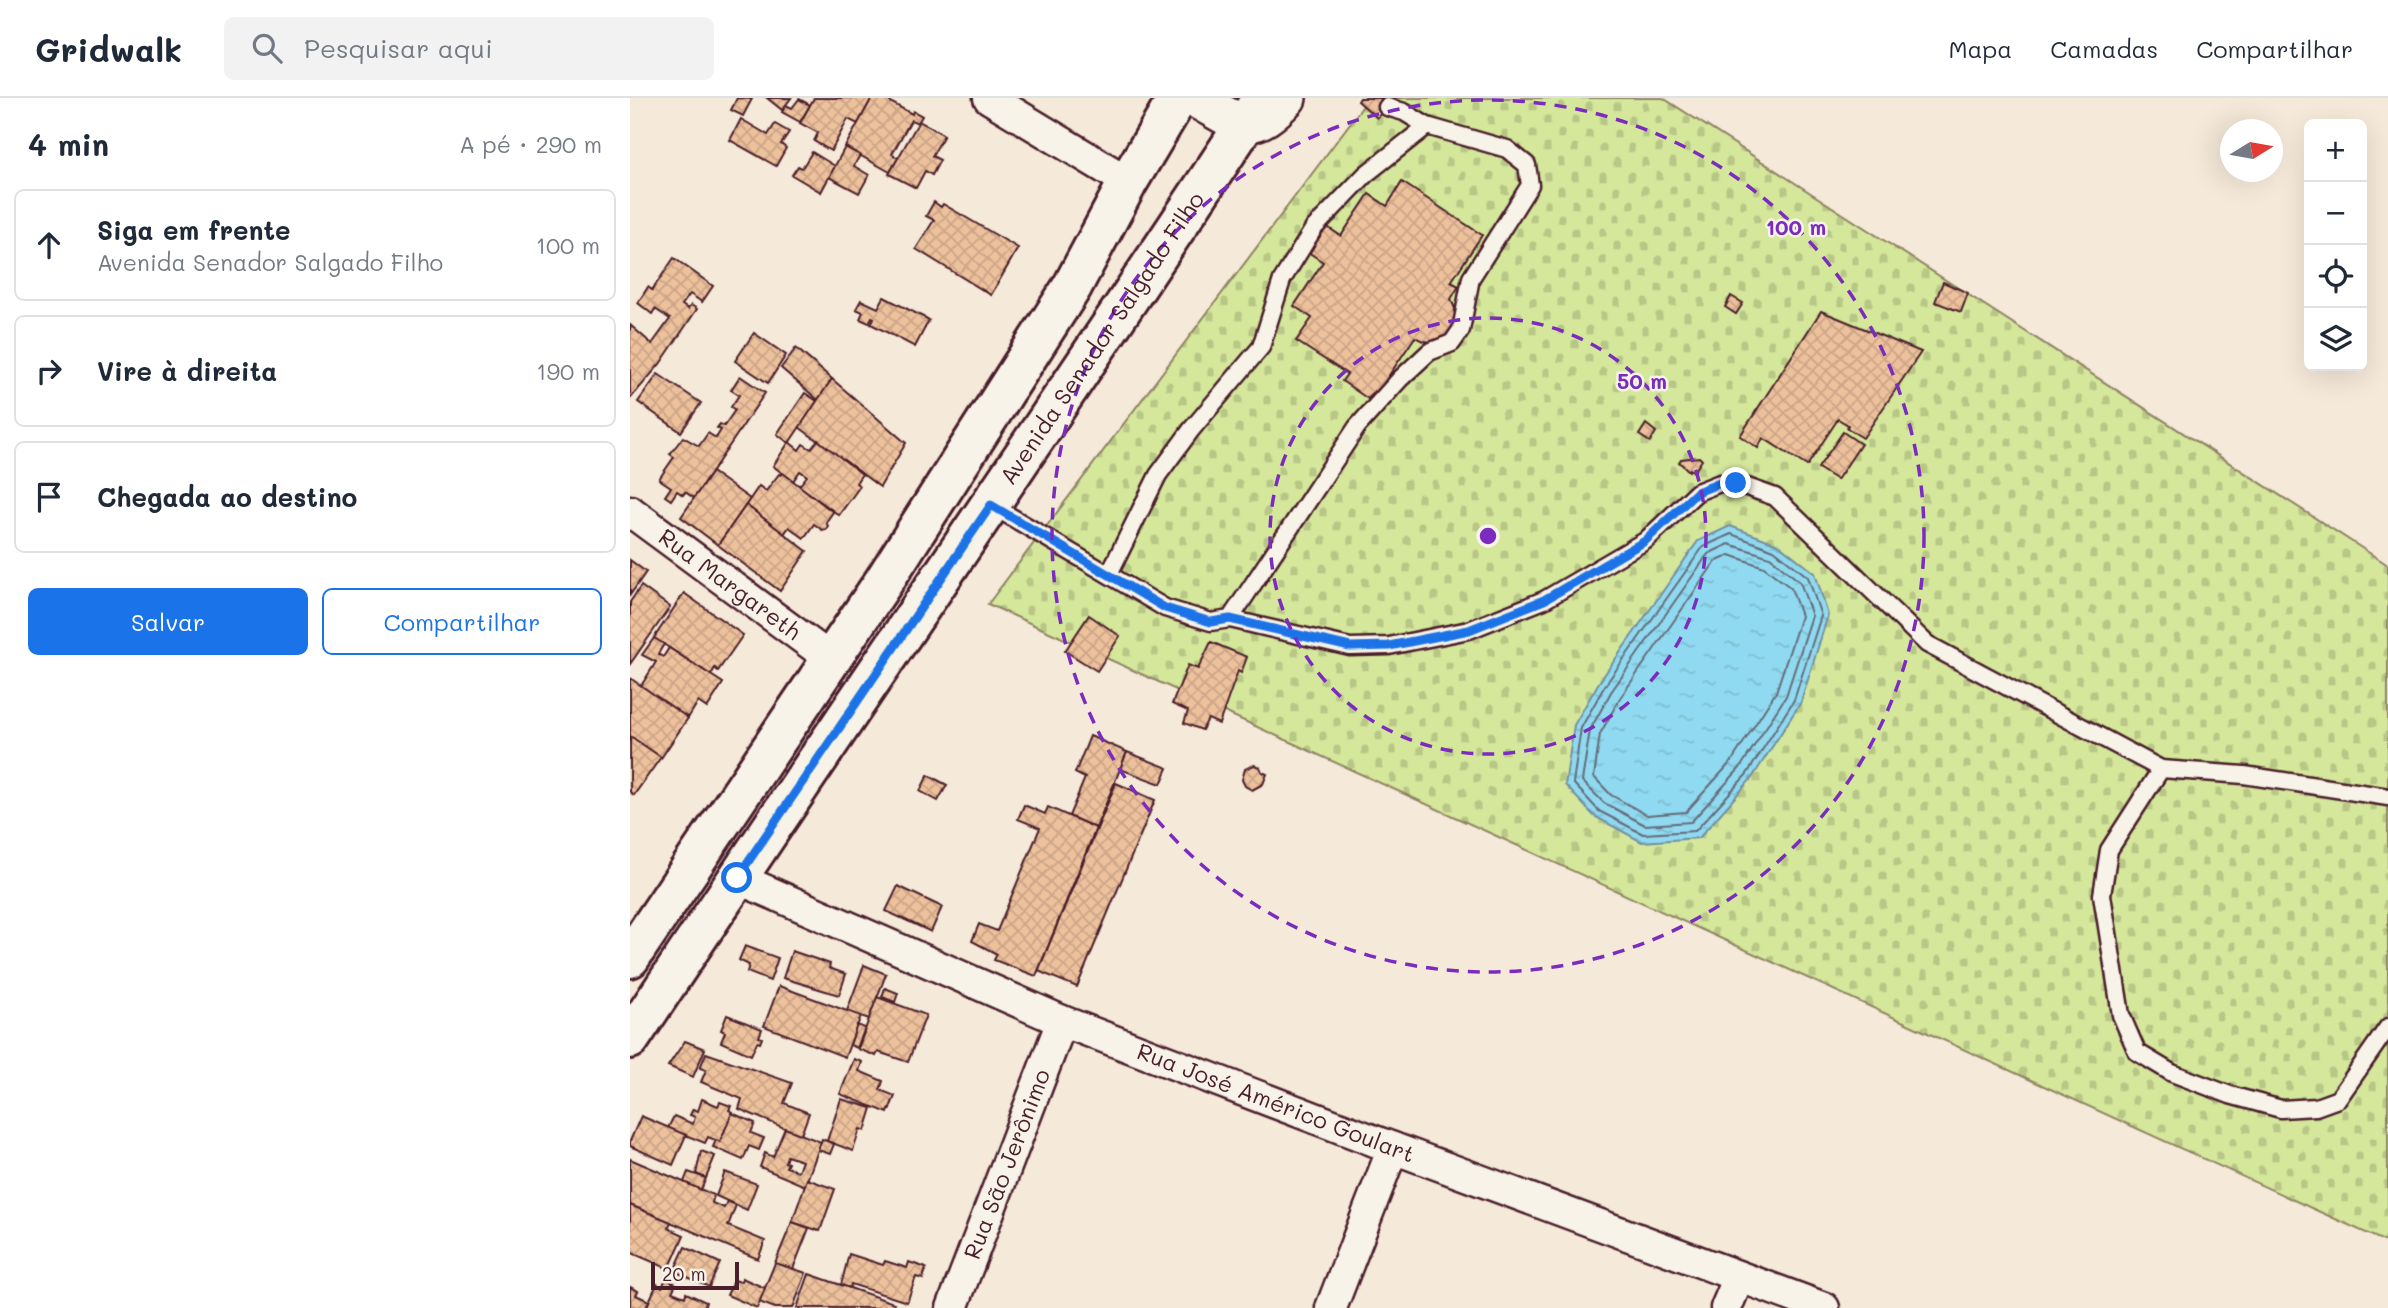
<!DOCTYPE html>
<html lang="pt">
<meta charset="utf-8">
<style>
body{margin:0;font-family:Mali,sans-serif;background:#f2f2f3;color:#1f2937}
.controls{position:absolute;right:21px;top:21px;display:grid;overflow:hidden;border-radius:10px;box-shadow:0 7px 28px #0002}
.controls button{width:63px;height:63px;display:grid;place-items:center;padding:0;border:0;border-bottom:2px solid #e0e1e3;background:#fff;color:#1f2937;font:35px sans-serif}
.compass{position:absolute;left:1590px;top:21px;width:63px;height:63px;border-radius:50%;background:#fff;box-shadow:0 7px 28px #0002;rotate:79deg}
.scale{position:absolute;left:21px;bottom:18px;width:88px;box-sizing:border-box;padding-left:7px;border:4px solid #4a1f2b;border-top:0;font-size:19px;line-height:24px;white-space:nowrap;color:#4a1f2b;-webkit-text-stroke:5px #f7f3e8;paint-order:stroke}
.stop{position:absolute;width:21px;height:21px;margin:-16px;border:5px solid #1a73e8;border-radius:50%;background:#fff}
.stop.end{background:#1a73e8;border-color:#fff;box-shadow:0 2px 7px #0008}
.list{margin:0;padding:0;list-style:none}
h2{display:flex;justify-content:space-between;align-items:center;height:91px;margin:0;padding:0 28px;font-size:30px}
h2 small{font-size:23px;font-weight:400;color:#747a83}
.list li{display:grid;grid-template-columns:46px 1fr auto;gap:21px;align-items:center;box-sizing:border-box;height:112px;margin:0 14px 14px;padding:0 14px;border:2px solid #e0e1e3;border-radius:10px}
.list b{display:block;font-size:26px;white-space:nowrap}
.list p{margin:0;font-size:23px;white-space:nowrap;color:#747a83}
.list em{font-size:23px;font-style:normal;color:#747a83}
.actions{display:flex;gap:14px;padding:21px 28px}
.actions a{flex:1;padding:16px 0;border:2px solid #1a73e8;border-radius:10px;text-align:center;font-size:24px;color:#1a73e8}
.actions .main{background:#1a73e8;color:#fff}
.icon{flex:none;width:38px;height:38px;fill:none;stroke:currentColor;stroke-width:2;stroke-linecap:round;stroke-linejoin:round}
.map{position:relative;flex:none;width:1758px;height:1210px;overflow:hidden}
header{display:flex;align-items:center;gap:42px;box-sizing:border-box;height:98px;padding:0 35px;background:#fff;border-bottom:2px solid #e0e1e3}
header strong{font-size:33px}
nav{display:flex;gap:38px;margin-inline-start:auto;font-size:24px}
.search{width:490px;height:63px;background:#f2f2f3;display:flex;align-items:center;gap:18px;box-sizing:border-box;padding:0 24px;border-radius:10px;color:#747a83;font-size:26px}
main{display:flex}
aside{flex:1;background:#fff}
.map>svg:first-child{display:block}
.cemetery{fill:url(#cemetery-stones);stroke:#8f8363;stroke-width:2}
.water{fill:url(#water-ripples);stroke:#738fa1;stroke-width:2}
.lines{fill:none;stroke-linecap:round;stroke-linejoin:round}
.shore{stroke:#666a7a;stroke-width:2}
.building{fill:url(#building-cross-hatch);stroke:#4a1f2b;stroke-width:2;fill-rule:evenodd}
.service-casing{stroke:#4a1f2b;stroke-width:21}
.minor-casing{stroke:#4a1f2b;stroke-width:35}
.tertiary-casing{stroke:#4a1f2b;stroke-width:42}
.primary-casing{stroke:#4a1f2b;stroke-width:44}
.service{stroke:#f7f3e8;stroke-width:16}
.minor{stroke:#f7f3e8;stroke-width:30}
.tertiary{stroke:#f7f3e8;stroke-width:37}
.primary{stroke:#f7f3e8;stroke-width:38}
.route{stroke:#1a73e8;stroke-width:9}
.ring{fill:none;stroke:#7b2cbf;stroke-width:3.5;stroke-dasharray:12 9}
.labels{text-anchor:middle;stroke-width:5;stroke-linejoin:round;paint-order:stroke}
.street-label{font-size:23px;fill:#4a1f2b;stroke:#f7f3e8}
.centre{fill:#7b2cbf;stroke:#f7f3e8;stroke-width:3.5}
.ring-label{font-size:21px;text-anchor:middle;font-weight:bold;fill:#7b2cbf;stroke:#f7f3e8;stroke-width:5;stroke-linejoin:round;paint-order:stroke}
</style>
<header>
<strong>Gridwalk</strong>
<div class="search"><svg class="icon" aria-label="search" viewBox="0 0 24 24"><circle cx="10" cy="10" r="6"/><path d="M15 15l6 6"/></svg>Pesquisar aqui</div>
<nav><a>Mapa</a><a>Camadas</a><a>Compartilhar</a></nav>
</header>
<main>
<aside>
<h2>4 min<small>A pé · 290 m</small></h2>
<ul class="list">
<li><svg class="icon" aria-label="ahead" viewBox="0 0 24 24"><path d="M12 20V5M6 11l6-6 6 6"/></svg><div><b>Siga em frente</b><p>Avenida Senador Salgado Filho</p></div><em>100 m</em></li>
<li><svg class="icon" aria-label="right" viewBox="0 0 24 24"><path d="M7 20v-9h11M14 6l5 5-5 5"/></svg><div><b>Vire à direita</b></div><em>190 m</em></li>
<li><svg class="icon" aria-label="arrive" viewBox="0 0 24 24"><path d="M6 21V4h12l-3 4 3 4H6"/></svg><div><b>Chegada ao destino</b></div></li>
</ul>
<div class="actions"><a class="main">Salvar</a><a>Compartilhar</a></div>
</aside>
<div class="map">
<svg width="1758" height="1210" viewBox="0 0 1758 1210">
<defs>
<pattern id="cemetery-stones" width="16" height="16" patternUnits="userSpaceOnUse" patternTransform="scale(1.75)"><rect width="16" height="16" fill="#d4e79b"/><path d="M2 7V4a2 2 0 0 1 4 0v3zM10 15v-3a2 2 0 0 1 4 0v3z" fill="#b8c686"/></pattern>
<pattern id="water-ripples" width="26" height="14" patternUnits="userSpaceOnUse" patternTransform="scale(1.75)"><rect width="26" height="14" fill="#8fdaf0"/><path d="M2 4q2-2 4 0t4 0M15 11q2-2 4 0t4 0" fill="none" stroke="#7dbbce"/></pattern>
<pattern id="building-cross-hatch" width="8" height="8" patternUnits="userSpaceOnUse" patternTransform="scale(1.75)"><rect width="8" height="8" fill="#ecc19c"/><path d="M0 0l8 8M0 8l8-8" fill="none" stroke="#cca587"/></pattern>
</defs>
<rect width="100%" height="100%" fill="#f5e9d9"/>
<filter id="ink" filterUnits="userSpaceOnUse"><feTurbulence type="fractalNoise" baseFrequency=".0143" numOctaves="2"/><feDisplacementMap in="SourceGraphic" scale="14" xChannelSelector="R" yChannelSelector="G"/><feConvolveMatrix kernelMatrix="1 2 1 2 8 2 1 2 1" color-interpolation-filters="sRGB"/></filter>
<g filter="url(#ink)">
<polygon class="cemetery" points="739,0 1033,0 1758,467 1758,1145 358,506"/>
<polygon class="water" points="1100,428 1148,446 1185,475 1198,517 1171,604 1122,680 1069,740 1012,744 964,718 935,687 944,627 968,586 1068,443"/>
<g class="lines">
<g class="shore">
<polygon points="1101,436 1144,452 1178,479 1191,518 1164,602 1117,676 1065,733 1013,736 969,713 943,685 951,630 974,589 1073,449"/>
<polygon points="1099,446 1140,459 1170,484 1182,518 1156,598 1110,670 1061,724 1015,727 974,705 952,683 960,632 981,594 1078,456"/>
<polygon points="1100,457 1134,469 1161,490 1171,518 1146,594 1101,664 1056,714 1017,717 981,697 964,679 970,636 990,600 1085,464"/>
</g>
</g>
<g class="building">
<polygon points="107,0 122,1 113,18 101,12"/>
<polygon points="137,0 161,0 152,12"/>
<polygon points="184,0 242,0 228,26 218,21 201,53 184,43 188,35 170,25"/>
<polygon points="242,0 260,0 260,4 282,16 283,13 292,18 288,25 281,22 262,56 268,60 260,74 215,49"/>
<polygon points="730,0 765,0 747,20 728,3"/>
<polygon points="169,1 180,7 170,24 152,14 156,7 162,10"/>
<polygon points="111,21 138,37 145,26 159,34 151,46 156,50 146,68 100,42"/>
<polygon points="289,23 314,37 302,58 310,62 302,77 295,73 286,90 259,76"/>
<polygon points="215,49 230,57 224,68 239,77 229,95 199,79"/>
<polygon points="182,54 205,68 191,94 162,77 168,68 172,70"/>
<polygon points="772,84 852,137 821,184 829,188 821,201 826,213 826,226 818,238 805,244 793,243 785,239 747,295 744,293 738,301 712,283 717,276 666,243 682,220 664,208 693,164 675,152 693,126 711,138 739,96 757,108"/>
<polygon points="304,104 311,109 313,106 388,150 361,197 286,151 304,122 296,118"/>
<polygon points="44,160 83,188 72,204 60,196 52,207 58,211 61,207 67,211 30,266 0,301 0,227 22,246 40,221 25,211 22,216 8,205 18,189 22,192"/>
<polygon points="1313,184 1338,195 1331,214 1305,204"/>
<polygon points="1101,198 1113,205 1106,216 1095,209"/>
<polygon points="254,199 299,222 285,249 241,226 244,220 242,219 239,225 230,221 233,214 226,211 231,202 248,210"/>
<polygon points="1191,213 1291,254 1233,340 1217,330 1218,327 1208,321 1177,368 1133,340 1128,350 1110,338"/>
<polygon points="124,235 156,257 138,285 105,263"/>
<polygon points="166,250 202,281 188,302 151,270"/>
<polygon points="28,276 71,305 51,334 8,304"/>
<polygon points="110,278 135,295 64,400 55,394 53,397 47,393 41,402 35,398 41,389 29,381 44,359 40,356 53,339 69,348 78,335 86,340 91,332 87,330 90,326 94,328 105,312 101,309 109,297 101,292"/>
<polygon points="202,281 276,345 250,389 169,329"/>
<polygon points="175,295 187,303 159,345 147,336"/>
<polygon points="1016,326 1026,334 1020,344 1009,337"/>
<polygon points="1213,334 1231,346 1207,382 1188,370"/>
<polygon points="188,342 232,376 226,385 230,388 209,417 169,388 177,378 170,373 163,383 143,368 159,344 169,352 173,346 181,351"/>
<polygon points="1069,359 1072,362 1064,374 1060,371 1059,373 1049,364 1051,361"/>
<polygon points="82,374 120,401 88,447 51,419"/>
<polygon points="153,375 203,414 196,424 198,428 196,431 192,432 184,426 174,440 159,429 154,436 116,407 129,388 136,393 149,376 151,377"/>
<polygon points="116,407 177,453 150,493 88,447"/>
<polygon points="0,462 16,474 0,497"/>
<polygon points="11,488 40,509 0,566 0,504"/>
<polygon points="54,495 113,537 88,573 85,570 81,577 24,540"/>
<polygon points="459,517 490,538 467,573 435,553"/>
<polygon points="24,540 34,546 28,556 33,559 39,550 93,585 77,610 68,604 58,620 11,588 26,564 12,557"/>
<polygon points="581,544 617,559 611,575 608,573 589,626 578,621 572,632 554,625 558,613 542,606 558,567 568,571"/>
<polygon points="0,580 58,620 31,660 0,638"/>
<polygon points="0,638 31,659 4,697 0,694"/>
<polygon points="460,638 497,654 466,730 439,718 455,680 445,675"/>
<polygon points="497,654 538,670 531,686 490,671"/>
<polygon points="624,667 630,669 632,674 637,676 633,686 622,692 615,688 612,682 615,671"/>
<polygon points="298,677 317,687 308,703 290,693"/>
<polygon points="486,685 525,702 447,889 408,873"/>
<polygon points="394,707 415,716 418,709 466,730 406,878 364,862 367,856 342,843 349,826 367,833 410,730 388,721"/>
<polygon points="268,788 312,809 301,834 256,813"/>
<polygon points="115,848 148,860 140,883 117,874 119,867 109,862"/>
<polygon points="162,853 200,866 199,870 216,876 209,897 153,880"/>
<polygon points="234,867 256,876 239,921 217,913"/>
<polygon points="149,888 231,918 215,959 134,928"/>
<polygon points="255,890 268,895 265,904 252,899"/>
<polygon points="247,899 296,917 278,964 248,954 246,958 228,951"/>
<polygon points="97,917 132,931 129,939 132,940 130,945 127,944 121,957 91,944 95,934 91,932"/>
<polygon points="227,927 235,930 227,950 220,947"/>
<polygon points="55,943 75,951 63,979 38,968"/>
<polygon points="76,955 162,985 154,1005 179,1015 171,1037 109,1011 112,1001 71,984 76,972 70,970"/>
<polygon points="224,961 232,964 229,973 253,983 250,992 265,998 258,1015 210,996"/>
<polygon points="72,1001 88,1008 90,1004 101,1008 99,1012 103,1014 90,1044 78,1039 75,1045 38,1030 44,1018 63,1026 65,1019 60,1017 63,1011 68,1013"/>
<polygon points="211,1001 242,1010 235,1033 230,1031 223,1053 197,1043"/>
<polygon points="102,1015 125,1025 121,1035 134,1040 129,1052 119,1048 113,1062 83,1049 86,1042 90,1044"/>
<polygon points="11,1018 56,1037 43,1067 0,1048 0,1043"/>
<path d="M 155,1030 L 191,1044 L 175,1088 L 130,1069 L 135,1055 L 143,1059 ZM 157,1058 L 172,1063 L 168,1073 L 156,1069 L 158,1065 L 155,1064 Z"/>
<polygon points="192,1041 204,1046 200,1056 188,1052"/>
<polygon points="71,1053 85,1058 76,1080 66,1076"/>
<polygon points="0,1061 84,1097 82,1105 94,1110 97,1103 106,1107 98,1128 135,1143 128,1161 0,1107"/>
<polygon points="58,1074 76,1080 71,1092 54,1084"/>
<polygon points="95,1074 127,1086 117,1112 86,1098"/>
<polygon points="177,1081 205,1091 190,1133 162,1124"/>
<polygon points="0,1107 41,1124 38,1130 54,1137 39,1171 0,1154"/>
<polygon points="162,1124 179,1130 163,1171 145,1165"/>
<polygon points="55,1149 90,1165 79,1189 44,1173"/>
<polygon points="219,1156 253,1167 255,1163 277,1170 279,1164 296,1170 293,1181 286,1179 277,1204 221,1186 220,1190 211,1187"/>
<polygon points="145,1165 176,1175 163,1210 145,1210 129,1204"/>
<polygon points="179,1176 211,1187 264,1205 262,1210 167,1210"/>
<polygon points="112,1180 135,1190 127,1210 97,1197 104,1182 111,1184"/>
<polygon points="36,1181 46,1186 42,1194 55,1199 56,1195 76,1204 74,1210 16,1210 27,1186 32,1189"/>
<polygon points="0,1189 8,1193 6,1197 19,1203 16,1210 0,1209"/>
</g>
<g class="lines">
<defs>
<g id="service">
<polyline points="361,407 535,510 581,524 600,521 727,329 770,281 799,254 822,245 831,232 841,180 900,87 897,67 877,51 797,28 774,14 757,9"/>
<polyline points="479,476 528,377 561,332 631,249 652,182 684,130 736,76 797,28"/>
<polyline points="600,521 720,549 759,548 839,532 914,502 1015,443 1067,394 1090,385 1106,385 1145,399 1297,546 1531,671 1614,677 1758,699"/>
<polyline points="1531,671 1479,752 1472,797 1491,917 1507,954 1542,975 1600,997 1651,1011 1686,1009 1708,1001 1758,929"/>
</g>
<g id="minor">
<polyline points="359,0 498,84"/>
<path id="s1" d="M 0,413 L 201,561"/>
<path id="s2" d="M 107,780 L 432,923 L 763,1050 L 1194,1210"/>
<path id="s3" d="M 322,1210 L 432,923"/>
<polyline points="701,1210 763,1050"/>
<polyline points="1096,1210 1109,1179"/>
</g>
<path id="tertiary" d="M 564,0 C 608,23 618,42 657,0"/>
<g id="primary">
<polyline points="0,860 254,483 442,189 498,84 548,0"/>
<path id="s4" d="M 0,941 C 209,626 425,316 632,0"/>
</g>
</defs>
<use href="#service" class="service-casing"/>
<use href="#minor" class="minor-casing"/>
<use href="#tertiary" class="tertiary-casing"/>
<use href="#primary" class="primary-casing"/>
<use href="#service" class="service"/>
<use href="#minor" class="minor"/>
<use href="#tertiary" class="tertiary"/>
<use href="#primary" class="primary"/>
</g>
</g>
<g class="lines" filter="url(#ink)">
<polyline class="route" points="107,780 361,407 535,510 581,524 600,521 720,549 759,548 839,532 914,502 1015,443 1067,394 1090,385 1106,385"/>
</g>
<g class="ring">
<circle cx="858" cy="438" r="218"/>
<circle cx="858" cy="438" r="436"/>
</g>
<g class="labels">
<g class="street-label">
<text dy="8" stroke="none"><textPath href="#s4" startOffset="845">Avenida Senador Salgado Filho</textPath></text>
<text dy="8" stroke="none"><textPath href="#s1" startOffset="124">Rua Margareth</textPath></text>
<text dy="8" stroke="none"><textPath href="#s2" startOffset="584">Rua José Américo Goulart</textPath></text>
<text dy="8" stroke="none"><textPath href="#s3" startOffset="154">Rua São Jerônimo</textPath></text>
</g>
</g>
<circle cx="858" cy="438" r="10" class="centre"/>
<g class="ring-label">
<text x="1166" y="137">100 m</text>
<text x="1012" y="291">50 m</text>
</g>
</svg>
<div class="controls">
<button>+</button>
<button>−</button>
<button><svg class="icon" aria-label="locate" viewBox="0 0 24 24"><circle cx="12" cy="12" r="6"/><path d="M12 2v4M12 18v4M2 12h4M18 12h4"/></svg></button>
<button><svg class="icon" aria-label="layers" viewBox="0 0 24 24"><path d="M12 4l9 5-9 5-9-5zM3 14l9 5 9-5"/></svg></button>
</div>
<svg class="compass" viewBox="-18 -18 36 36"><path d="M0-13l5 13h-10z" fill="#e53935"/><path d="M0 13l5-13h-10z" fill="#747a83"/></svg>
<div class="scale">20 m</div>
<div class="stop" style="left:107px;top:780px"></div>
<div class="stop end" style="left:1106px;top:385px"></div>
</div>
</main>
